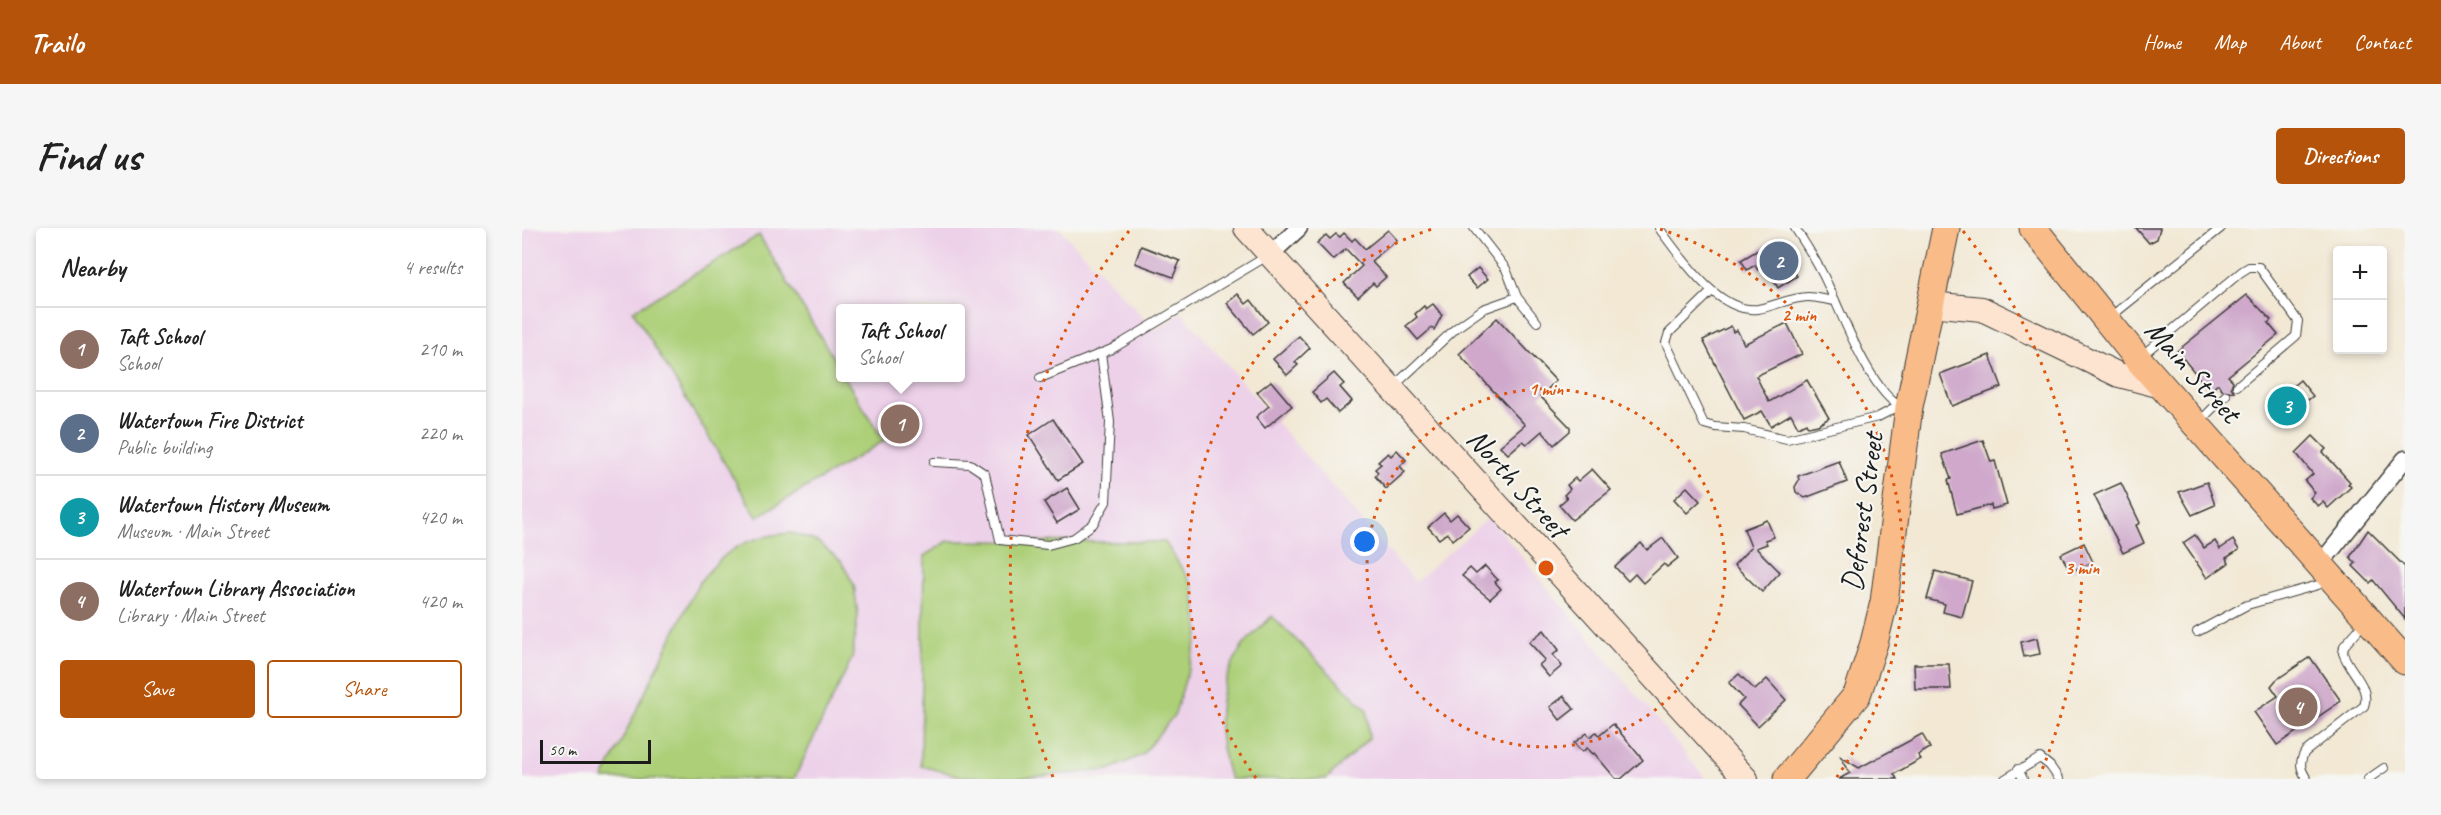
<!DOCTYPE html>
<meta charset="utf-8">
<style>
body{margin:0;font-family:Caveat,sans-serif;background:#f6f6f6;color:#222}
.controls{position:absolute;right:18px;top:18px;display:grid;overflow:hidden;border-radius:6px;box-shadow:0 3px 9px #0003}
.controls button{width:54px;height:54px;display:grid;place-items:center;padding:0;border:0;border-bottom:2px solid #e0e0e0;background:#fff;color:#222;font:30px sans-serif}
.scale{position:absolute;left:18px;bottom:15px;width:111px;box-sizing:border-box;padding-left:6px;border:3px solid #1c1c1c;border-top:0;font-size:16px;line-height:21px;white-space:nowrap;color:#1c1c1c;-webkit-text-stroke:4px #f6f6f2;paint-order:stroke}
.you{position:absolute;left:843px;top:314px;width:21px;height:21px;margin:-15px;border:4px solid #fff;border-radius:50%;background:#1a73e8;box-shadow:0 0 0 9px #1a73e833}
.badge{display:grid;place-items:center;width:39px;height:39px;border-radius:50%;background:#b45309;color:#fff;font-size:20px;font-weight:700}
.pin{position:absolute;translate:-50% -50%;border:3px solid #fff;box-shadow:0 2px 6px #0006}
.popup{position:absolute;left:314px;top:76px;width:129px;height:78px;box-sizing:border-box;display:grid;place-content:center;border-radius:6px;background:#fff;filter:drop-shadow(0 2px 4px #0005);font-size:20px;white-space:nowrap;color:#767676}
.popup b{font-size:22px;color:#222}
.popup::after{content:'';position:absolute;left:50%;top:100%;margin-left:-12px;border:12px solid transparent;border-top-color:#fff}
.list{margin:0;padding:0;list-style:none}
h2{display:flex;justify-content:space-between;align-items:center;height:78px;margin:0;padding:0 24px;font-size:26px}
h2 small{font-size:20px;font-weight:400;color:#767676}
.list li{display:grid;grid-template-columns:39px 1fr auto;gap:18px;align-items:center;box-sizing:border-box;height:84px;padding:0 24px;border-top:2px solid #e0e0e0}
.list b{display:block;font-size:22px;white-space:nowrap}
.list p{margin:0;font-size:20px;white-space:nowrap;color:#767676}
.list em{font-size:20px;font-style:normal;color:#767676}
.actions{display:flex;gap:12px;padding:18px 24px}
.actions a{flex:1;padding:14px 0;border:2px solid #b45309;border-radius:6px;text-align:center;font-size:21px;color:#b45309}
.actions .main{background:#b45309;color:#fff}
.map{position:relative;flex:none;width:1883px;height:551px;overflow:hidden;border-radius:6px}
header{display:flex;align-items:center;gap:36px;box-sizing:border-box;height:84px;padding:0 30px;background:#b45309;color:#fff}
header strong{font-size:28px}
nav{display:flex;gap:33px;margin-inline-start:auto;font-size:21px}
.intro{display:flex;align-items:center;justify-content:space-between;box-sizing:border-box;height:144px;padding:0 36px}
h1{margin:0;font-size:42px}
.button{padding:15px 27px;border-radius:6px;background:#b45309;color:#fff;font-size:21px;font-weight:700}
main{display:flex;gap:36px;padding:0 36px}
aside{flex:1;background:#fff;border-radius:6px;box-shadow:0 3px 9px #0003}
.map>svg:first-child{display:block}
.built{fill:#edd1e9;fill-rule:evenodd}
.green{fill:#accf77;stroke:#64764a;stroke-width:1.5}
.building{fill:#cfa8cb}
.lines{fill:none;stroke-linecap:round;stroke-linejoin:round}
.lane-casing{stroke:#3c3b38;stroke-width:10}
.street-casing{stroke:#3c3b38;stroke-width:19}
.secondary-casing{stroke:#3c3b38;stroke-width:26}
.primary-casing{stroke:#3c3b38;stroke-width:29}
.lane{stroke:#fff;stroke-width:8}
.street{stroke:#fff;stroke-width:16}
.secondary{stroke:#fde4d0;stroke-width:24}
.primary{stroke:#f9bc89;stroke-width:27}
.ring{fill:none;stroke:#de560d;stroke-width:3;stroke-dasharray:3 6}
.labels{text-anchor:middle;stroke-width:4.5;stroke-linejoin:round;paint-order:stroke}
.street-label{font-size:30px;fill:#1c1c1c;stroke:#f6f6f2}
.centre{fill:#de560d;stroke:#f6f6f2;stroke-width:3}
.ring-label{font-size:18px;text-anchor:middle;font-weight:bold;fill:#de560d;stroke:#f6f6f2;stroke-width:4.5;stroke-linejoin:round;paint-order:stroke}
</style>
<header>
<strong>Trailo</strong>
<nav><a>Home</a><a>Map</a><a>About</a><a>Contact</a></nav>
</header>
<div class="intro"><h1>Find us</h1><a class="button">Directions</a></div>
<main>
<aside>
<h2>Nearby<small>4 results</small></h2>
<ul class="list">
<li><span class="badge" style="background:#8d6e63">1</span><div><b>Taft School</b><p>School</p></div><em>210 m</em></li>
<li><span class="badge" style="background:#5c6f8a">2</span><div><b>Watertown Fire District</b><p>Public building</p></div><em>220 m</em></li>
<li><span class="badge" style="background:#0f9aa8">3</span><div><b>Watertown History Museum</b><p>Museum · Main Street</p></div><em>420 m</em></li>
<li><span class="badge" style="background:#8d6e63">4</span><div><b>Watertown Library Association</b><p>Library · Main Street</p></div><em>420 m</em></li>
</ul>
<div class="actions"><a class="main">Save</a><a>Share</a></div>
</aside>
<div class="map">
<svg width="1883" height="551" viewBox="0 0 1883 551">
<rect width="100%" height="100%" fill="#f6f6f2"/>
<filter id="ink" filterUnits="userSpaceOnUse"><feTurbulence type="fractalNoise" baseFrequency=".0167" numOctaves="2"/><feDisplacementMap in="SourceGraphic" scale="12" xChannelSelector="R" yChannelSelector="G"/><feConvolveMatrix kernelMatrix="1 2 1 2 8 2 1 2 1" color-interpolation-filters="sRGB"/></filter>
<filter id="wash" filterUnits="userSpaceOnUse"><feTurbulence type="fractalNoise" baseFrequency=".008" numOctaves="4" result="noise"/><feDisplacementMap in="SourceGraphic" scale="24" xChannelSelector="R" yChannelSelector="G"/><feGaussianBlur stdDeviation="1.35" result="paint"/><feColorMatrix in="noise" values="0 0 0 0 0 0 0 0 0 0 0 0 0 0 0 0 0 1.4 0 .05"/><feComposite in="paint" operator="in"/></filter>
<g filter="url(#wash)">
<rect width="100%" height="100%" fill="#f2e8d4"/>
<path class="built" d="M 0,0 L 537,0 L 633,102 L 660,85 L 893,354 L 967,289 L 1184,551 L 0,551 ZM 318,80 L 438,80 L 438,150 L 318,150 Z"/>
<g class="green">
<polygon points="237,7 318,141 318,150 323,150 362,213 235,289 111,83"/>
<path d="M 270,305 L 296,314 L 319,333 L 332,357 L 336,387 L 330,430 L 272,551 L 81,551 L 176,356 C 204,320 225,308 270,305 Z"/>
<polygon points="426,313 643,314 671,358 677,405 653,486 620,527 587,542 496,550 438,548 399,538 402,328"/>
<path d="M 750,388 L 845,482 L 847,510 L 804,551 L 708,551 C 693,505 692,460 721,418 C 729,407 741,398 750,388 Z"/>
</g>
<g id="blocks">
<g class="building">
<polygon points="1614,0 1638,0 1635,11 1627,15"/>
<polygon points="866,2 875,12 849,33 864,49 854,58 851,55 836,69 822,55 840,38 824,21 811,32 795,15 804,7 808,11 814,6 818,9 822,5 830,13 833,10 843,21"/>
<polygon points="1253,12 1275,48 1256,60 1243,38 1236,42 1233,37 1225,42 1219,32"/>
<polygon points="619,18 658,33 651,49 613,35"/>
<polygon points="956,40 966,51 955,60 945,49"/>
<polygon points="716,66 724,76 729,72 746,94 731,106 705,75"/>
<polygon points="1725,67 1749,92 1746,95 1756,107 1706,148 1711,153 1709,159 1712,164 1700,162 1696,156 1688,163 1655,123"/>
<polygon points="911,76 920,87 912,102 910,100 896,112 884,98 895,89 893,86 902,78 904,81"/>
<polygon points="975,90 1034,153 1018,168 1048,199 1048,203 1032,217 1020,203 1005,216 1001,213 986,226 978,218 1003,197 937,126"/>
<polygon points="1265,95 1280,126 1234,148 1247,174 1285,152 1307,190 1296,197 1286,199 1284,195 1276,199 1269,186 1249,198 1240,183 1222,192 1181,112 1209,98 1211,104 1215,102 1222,116"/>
<polygon points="777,108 788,120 773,134 776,137 765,147 751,131"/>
<polygon points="1468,127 1480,159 1430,178 1418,146"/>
<polygon points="812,145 822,156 818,159 830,173 816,185 804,171 799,175 790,164"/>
<polygon points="1778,152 1791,168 1759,192 1745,175 1754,172"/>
<polygon points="749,153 770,178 743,200 734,189 747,178 735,164"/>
<polygon points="531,191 561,236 536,252 507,207"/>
<polygon points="1791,208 1804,221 1801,224 1828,254 1826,256 1829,259 1806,280 1801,274 1796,278 1788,270 1793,265 1783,253 1791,246 1774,225"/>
<polygon points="1461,212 1469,234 1473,233 1485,277 1470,281 1469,277 1435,286 1426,252 1429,251 1420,226"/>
<polygon points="875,222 884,232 878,238 883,244 864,261 853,248 856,244 853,241 859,236 856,234 866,225 869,228"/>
<polygon points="1317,233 1325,254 1283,270 1274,264 1273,259 1277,252 1276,248"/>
<polygon points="1070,241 1089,262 1050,292 1037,277 1045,270 1042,267 1048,261 1045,257 1053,250 1056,253"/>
<polygon points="1685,254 1693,277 1670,287 1657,264"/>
<polygon points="1599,255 1618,295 1614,297 1622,315 1601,325 1572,267"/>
<polygon points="1165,259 1178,273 1165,285 1152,271"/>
<polygon points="545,260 558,281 535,295 522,274"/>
<polygon points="922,285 928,292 935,286 947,299 931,312 925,305 917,311 906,299"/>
<polygon points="1245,292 1252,309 1243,312 1245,316 1234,320 1258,344 1240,364 1212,337 1229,319 1222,301"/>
<polygon points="1846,302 1883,339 1883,391 1851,352 1848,355 1831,338 1834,335 1828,329"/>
<polygon points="1673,307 1682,320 1693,313 1698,321 1711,312 1717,322 1704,330 1707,335 1685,350 1661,315"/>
<polygon points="1141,310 1156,330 1145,339 1142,336 1121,355 1113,346 1106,353 1093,339 1119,315 1125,322"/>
<polygon points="1562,315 1571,334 1548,344 1539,326"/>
<polygon points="963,338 976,352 973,354 979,361 968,371 940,348 948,340 954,346"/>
<polygon points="1413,343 1450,353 1440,389 1421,384 1423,376 1405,371"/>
<polygon points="1022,402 1037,422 1031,427 1040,438 1027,449 1017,437 1023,432 1007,414"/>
<polygon points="1515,410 1518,426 1502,429 1499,414"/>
<polygon points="1788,429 1819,473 1755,517 1732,484 1756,468 1749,458 1754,452"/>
<polygon points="1392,436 1427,436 1429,461 1393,461"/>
<polygon points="1217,446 1233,462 1245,451 1264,472 1236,498 1216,477 1222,471 1207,455"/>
<polygon points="1042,468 1052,481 1038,492 1028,479"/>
<polygon points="1091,496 1121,532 1099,551 1094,551 1072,525 1071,526 1065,520 1060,524 1052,515 1065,505 1068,509 1074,504 1077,508"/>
<polygon points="1400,506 1408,520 1396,527 1399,531 1372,546 1375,551 1317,551 1328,545 1319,529 1337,540"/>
</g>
</g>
</g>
<g filter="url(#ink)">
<use href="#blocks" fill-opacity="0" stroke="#3c3b38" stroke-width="1.5"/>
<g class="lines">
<defs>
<g id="lane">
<polyline points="952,0 984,41 995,69"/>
<path d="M 1137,0 C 1158,28 1196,86 1236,81 C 1253,78 1270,69 1286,69 C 1295,69 1304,72 1313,73"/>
<path d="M 1273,0 C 1285,18 1297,37 1306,57 C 1320,86 1350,167 1380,179"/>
<polyline points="1190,63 1147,105 1144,115 1182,196 1193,199 1222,201 1265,211 1356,189 1377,178"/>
<polyline points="1587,90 1699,0"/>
<polyline points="1618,129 1719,44 1727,39 1737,39 1776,93 1774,108 1715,158"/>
<polyline points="518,150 590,121 747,27"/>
<polyline points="872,158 934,100 961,81 995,69 1015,94"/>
<polyline points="1677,194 1704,167"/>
<polyline points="412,234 448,236 463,246 478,312 526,317 552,310 571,296 584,274 588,194 579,125"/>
<polyline points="1675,404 1725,377 1796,357 1805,352"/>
<polyline points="1496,541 1501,551"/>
<polyline points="1483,551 1518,530 1528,538 1537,551"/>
<path d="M 1785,551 C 1778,541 1777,534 1783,524 L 1842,478 C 1849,459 1827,443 1821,425 L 1822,418 L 1844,393"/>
<polyline points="1846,551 1862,540"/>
</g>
<g id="street">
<polyline points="750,25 777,0"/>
<polyline points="1799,335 1883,231"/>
</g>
<g id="secondary">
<polyline points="724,0 1224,551"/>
<polyline points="1408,76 1460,81 1597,147 1639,158"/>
</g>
<g id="primary">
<polyline points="1511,0 1616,131 1883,433"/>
<polyline points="1265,551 1335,467 1352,415 1362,374 1387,179 1424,0"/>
</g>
</defs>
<use href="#lane" class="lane-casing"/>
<use href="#street" class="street-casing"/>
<use href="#secondary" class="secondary-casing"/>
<use href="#primary" class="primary-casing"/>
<use href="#lane" class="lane"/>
<use href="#street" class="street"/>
<use href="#secondary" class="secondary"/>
<use href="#primary" class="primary"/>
</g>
</g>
<g class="ring">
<circle cx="1024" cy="340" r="179"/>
<path d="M734 550A358 358 0 0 1 910 1M1138 1A358 358 0 0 1 1314 550"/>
<path d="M531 549A536 536 0 0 1 607 3M1441 3A536 536 0 0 1 1517 549"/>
</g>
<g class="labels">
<g class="street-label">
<text transform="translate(1671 143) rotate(48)" y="10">Main Street</text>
<text transform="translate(996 255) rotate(48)" y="10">North Street</text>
<text transform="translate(1340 284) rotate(-82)" y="10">Deforest Street</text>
</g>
</g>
<circle cx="1024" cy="340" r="9" class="centre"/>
<g class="ring-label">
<text x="1277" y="93">2 min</text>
<text x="1024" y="167">1 min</text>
<text x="1560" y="346">3 min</text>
</g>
</svg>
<div class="controls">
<button>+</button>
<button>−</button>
</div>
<div class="scale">50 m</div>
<div class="you"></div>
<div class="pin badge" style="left:378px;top:196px;background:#8d6e63">1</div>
<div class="popup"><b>Taft School</b>School</div>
<div class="pin badge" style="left:1257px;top:33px;background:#5c6f8a">2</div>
<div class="pin badge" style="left:1765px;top:178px;background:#0f9aa8">3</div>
<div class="pin badge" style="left:1776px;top:479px;background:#8d6e63">4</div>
</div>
</main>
